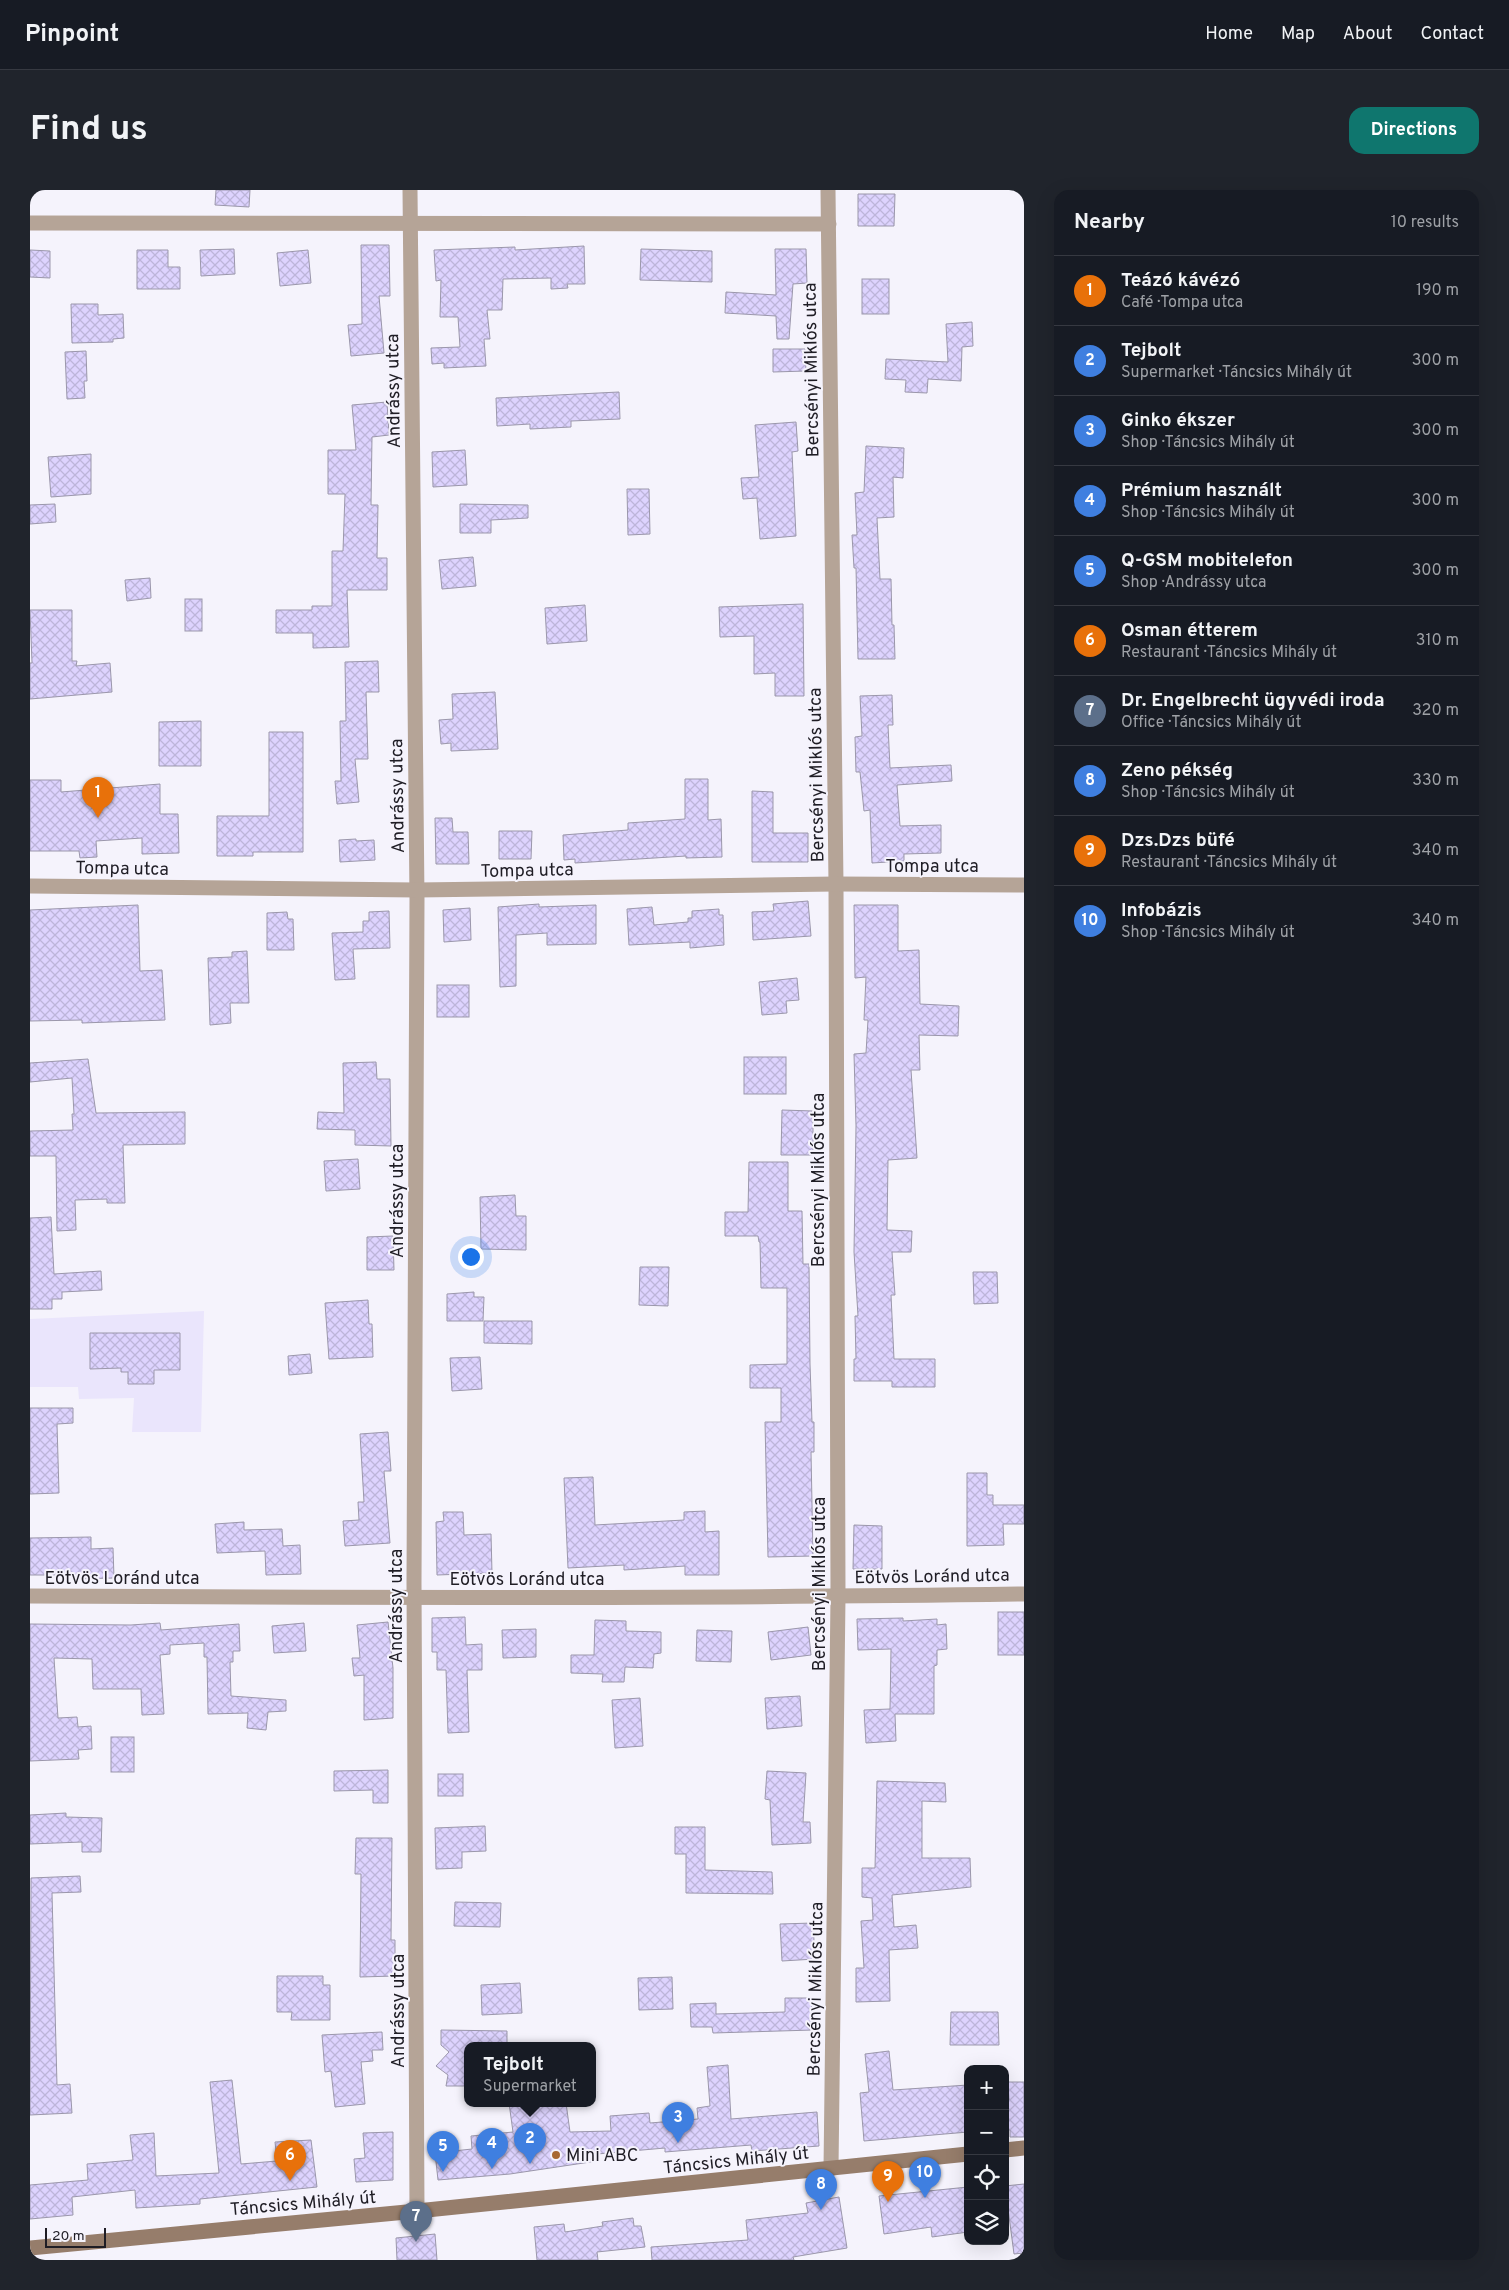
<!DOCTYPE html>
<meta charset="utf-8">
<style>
body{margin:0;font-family:Overpass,sans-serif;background:#20242c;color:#f1f3f6}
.controls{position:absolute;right:15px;bottom:15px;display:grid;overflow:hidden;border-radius:10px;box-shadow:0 5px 20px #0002}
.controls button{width:45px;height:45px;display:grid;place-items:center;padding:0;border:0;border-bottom:1px solid #363941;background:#171b24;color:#f1f3f6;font:25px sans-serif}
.scale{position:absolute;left:15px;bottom:12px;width:61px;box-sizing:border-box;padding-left:5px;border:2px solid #1f1d25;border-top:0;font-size:14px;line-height:18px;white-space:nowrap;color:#1f1d25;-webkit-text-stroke:4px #f5f3fc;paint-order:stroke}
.you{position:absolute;left:440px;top:1066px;width:18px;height:18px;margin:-12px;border:4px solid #fff;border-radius:50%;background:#1a73e8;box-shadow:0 0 0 8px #1a73e833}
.badge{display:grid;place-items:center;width:32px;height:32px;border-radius:50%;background:#0f766e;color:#fff;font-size:16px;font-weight:700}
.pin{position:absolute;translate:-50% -41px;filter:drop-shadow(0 1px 2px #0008)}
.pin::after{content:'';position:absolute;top:26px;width:18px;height:15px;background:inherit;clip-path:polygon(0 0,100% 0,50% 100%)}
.popup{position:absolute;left:434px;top:1852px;width:132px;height:65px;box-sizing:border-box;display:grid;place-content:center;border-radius:10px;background:#171b24;filter:drop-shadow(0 1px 4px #0005);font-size:16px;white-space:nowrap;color:#9ea1a6}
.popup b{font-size:19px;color:#f1f3f6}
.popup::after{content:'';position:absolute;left:50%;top:100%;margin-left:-10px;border:10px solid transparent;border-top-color:#171b24}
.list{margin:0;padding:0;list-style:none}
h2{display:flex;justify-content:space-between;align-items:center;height:65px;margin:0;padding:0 20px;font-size:21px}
h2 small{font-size:16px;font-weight:400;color:#9ea1a6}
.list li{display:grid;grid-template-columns:32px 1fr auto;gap:15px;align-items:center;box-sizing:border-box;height:70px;padding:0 20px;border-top:1px solid #363941}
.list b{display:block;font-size:19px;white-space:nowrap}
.list p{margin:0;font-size:16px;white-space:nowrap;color:#9ea1a6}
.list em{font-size:16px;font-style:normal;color:#9ea1a6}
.icon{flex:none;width:28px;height:28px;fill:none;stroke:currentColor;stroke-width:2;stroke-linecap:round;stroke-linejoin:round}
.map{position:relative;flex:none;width:994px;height:2070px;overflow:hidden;border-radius:15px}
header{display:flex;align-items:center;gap:30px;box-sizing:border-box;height:70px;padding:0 25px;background:#171b24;border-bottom:1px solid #363941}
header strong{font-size:24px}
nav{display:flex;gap:28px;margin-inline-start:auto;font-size:18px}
.intro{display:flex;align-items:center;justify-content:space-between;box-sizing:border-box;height:120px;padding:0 30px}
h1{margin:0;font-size:35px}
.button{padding:12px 22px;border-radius:15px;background:#0f766e;color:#fff;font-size:18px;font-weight:700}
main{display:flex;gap:30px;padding:0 30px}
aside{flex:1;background:#171b24;border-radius:15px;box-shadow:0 5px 20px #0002}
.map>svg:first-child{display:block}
.built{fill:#eae5fc}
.building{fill:url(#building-cross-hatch);stroke:#9b97ab}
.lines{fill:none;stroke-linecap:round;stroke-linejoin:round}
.street{stroke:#b5a497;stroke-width:15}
.secondary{stroke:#967d6b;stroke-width:15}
.poi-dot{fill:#a86831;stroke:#f5f3fc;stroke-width:2}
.labels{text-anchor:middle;stroke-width:4;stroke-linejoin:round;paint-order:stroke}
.street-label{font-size:18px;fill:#1f1d25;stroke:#f5f3fc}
.poi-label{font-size:18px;fill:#1f1d25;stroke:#f5f3fc;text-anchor:start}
</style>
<header>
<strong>Pinpoint</strong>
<nav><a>Home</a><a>Map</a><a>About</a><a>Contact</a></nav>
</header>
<div class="intro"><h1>Find us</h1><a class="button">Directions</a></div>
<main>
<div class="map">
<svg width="994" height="2070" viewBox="0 0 994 2070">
<defs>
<pattern id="building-cross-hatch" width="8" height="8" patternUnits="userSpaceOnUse" patternTransform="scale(1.25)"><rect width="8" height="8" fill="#ddd3fe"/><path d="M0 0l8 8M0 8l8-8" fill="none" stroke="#bdb5da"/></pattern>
</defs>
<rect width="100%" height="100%" fill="#f5f3fc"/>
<polygon class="built" points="174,1121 171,1242 102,1242 104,1208 49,1209 48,1197 0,1197 0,1129"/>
<g class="building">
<polygon points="186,0 220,0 219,17 185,15"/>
<polygon points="828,4 865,4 864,36 828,36"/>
<polygon points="331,55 359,55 360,106 349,106 354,163 321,166 318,135 332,134"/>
<polygon points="554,56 555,94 537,94 538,98 521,99 521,88 473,89 472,120 457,120 460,149 454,149 456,176 414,178 414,173 402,174 401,158 430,157 428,127 410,127 411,90 406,91 404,60 485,57 485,60"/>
<polygon points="204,59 205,84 171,86 170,60"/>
<polygon points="611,59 682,61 682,92 610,90"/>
<polygon points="745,59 776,59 777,93 763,94 759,149 747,149 746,126 695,123 696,102 746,105"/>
<polygon points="0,60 20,61 20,88 0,87"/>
<polygon points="107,60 138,60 138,77 150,77 150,99 107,99"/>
<polygon points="278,60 281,93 250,96 247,63"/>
<rect x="832" y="89" width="27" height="35"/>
<polygon points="41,114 68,114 68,125 93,124 94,148 83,149 83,152 42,153"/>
<polygon points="942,132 943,156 932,157 931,191 898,189 897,203 875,202 876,190 855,189 856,169 918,172 916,134"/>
<polygon points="743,159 775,159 776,181 743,182"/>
<polygon points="56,161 57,191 54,191 55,208 37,209 35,162"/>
<polygon points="589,202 590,229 541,231 541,237 500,239 500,234 467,236 466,208"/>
<polygon points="357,212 359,245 342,247 341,315 348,315 347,368 357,368 357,400 317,400 319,457 283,458 283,443 246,443 246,420 282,420 282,416 302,416 302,361 313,361 315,304 298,304 298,260 326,260 322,215"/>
<polygon points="766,232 768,261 762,262 766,346 730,349 727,308 713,309 711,288 729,287 725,235"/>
<polygon points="836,256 874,258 873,288 863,287 864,327 847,328 850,389 861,389 862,435 864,435 865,469 828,469 826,378 824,378 822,345 827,345 825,303 834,302"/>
<polygon points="435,260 437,295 403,297 402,262"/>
<polygon points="61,264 61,304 21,307 18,267"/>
<polygon points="597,299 619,299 620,344 598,345"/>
<polygon points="25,314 26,332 0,334 0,315"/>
<polygon points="430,314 498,315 498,328 461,330 461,343 430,343"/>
<polygon points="443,367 446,396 412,399 409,370"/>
<polygon points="120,388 121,408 97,411 95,390"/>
<rect x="155" y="409" width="17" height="32"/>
<polygon points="773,414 774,506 745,506 745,483 724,484 724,446 690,447 689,417"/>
<polygon points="555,415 557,451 517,454 515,418"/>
<polygon points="0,420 42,420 42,471 47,471 46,476 80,473 82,502 0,509 0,473 2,473"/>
<polygon points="348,471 349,502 336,502 338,569 325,569 329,612 307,614 305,591 311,591 310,531 316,531 315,472"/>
<polygon points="465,502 468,559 421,561 421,553 411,554 409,530 423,529 422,504"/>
<polygon points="862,505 863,535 858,535 860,578 921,575 922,591 867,595 870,636 911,635 911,663 874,664 874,671 842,673 840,620 834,621 830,582 826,582 825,547 832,546 830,506"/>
<polygon points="171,531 171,576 129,576 129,532"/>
<polygon points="239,542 273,542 273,662 223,662 223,666 187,666 187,626 239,626"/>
<polygon points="655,589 678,589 678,630 691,629 692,667 656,668 656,666 545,673 545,669 534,670 533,645 598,640 598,633 655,629"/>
<polygon points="0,590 31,590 31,602 130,594 130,624 148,624 149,663 112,664 112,648 66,651 67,667 50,668 49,661 0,661"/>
<polygon points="722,601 743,602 743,643 778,643 778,672 722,672"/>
<polygon points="405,628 422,628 423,642 438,642 439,674 406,674"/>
<polygon points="469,641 502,641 501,669 469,669"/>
<polygon points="326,649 326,651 344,650 345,670 310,672 309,650"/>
<polygon points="778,711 781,746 723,750 722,722 744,721 743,714"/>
<polygon points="509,714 509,717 566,715 566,754 517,755 517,743 486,745 486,796 470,797 468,717"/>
<polygon points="108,715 110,781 132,780 135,830 52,833 52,830 0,831 0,720"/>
<polygon points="824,715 868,715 868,761 889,760 890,814 929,816 928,846 889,845 890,880 881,880 887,968 858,970 857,1040 882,1041 881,1062 862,1062 865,1105 861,1105 864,1169 905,1169 905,1197 862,1197 862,1191 824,1191 824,1169 826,1169 825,1126 828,1126 824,1062 826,936 824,864 836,863 838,830 834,830 836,787 825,788"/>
<polygon points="622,717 624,735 658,732 658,728 662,728 662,721 689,719 689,725 693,725 694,755 660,758 660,752 599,755 597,719"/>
<polygon points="440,718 441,750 414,752 413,720"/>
<polygon points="359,721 360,758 323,759 325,789 305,790 302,743 333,742 333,731 339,731 339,722"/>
<polygon points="257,722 258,729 263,729 264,760 237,760 237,723"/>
<polygon points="217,761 219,813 200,813 201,833 180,835 178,768 202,767 202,762"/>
<polygon points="767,788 769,810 756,811 757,823 732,825 729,792"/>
<rect x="407" y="795" width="32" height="32"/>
<rect x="714" y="867" width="42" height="37"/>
<polygon points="58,869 66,923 155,922 155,954 93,955 95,1013 77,1013 77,1009 45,1010 46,1040 27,1041 26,966 0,966 0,941 43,940 42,924 44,924 42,888 0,892 0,873"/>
<polygon points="346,872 347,889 360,889 361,956 325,955 325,940 287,939 288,922 314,923 313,873"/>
<polygon points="752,920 783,921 783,965 751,965"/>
<polygon points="328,969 330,999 296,1001 294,971"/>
<polygon points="719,972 758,972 758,1021 772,1021 773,1074 779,1074 780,1174 782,1232 784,1232 784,1262 781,1262 783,1366 738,1367 735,1232 751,1232 751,1198 720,1198 720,1175 757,1174 757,1098 731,1098 730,1052 729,1052 728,1046 695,1046 695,1022 718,1022"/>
<polygon points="485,1005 486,1026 496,1026 496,1060 451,1059 450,1007"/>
<polygon points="21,1027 24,1084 71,1081 72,1100 32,1102 32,1109 22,1109 22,1119 0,1119 0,1028"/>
<polygon points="363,1046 364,1080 337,1080 337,1047"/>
<polygon points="610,1077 639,1077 638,1116 609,1115"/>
<polygon points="943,1082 967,1082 968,1113 944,1114"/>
<polygon points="444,1102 444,1107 454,1107 453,1131 417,1131 417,1104"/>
<polygon points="338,1110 339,1134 342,1134 343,1167 299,1169 295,1113"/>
<polygon points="454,1131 502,1131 502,1154 454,1153"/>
<polygon points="60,1143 150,1143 150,1180 124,1180 124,1194 98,1194 98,1182 91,1182 91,1178 60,1179"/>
<polygon points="280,1164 282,1183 259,1185 258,1166"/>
<polygon points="450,1167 452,1199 422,1201 420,1168"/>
<polygon points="0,1218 43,1218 43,1233 27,1234 29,1303 0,1304"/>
<polygon points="358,1242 361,1281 354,1281 360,1353 315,1356 313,1331 329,1330 328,1312 334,1312 330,1244"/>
<polygon points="937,1283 957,1283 957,1305 963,1305 963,1315 994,1315 994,1334 973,1334 974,1355 937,1356"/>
<polygon points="563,1287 565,1335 654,1330 654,1322 675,1321 675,1342 689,1341 689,1385 655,1385 655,1376 594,1380 594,1375 538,1378 534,1288"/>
<polygon points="413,1322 433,1322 434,1345 461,1344 462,1383 407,1385 406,1332 414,1331"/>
<polygon points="214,1332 214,1340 252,1339 253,1356 270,1355 271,1384 236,1385 235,1361 187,1363 185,1334"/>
<polygon points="824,1335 852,1336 852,1379 823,1379"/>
<polygon points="61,1347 61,1359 83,1358 84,1388 43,1389 43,1385 0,1385 0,1348"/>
<rect x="968" y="1422" width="26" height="43"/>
<polygon points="435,1427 436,1455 452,1454 452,1480 437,1480 439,1542 418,1543 416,1480 407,1480 407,1462 402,1462 402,1428"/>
<polygon points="873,1428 873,1431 907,1429 907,1435 916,1434 917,1459 907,1460 907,1475 904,1476 904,1524 865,1524 866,1551 836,1553 834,1520 860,1519 861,1459 828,1460 827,1429"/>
<polygon points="565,1430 596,1431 596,1441 631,1442 631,1463 624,1464 623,1478 595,1477 594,1492 572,1492 573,1484 541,1483 541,1465 564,1465"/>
<polygon points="358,1432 363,1478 363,1528 334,1530 334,1485 324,1486 322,1468 330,1468 327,1435"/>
<polygon points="130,1433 131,1440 209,1434 210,1461 203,1461 203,1472 200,1472 201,1506 256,1510 256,1521 238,1522 236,1540 217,1538 218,1523 178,1524 177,1467 174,1467 174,1453 140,1455 140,1464 130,1465 134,1524 112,1525 111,1499 63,1499 62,1469 24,1468 28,1528 47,1527 48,1537 61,1536 62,1559 48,1560 49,1569 0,1571 0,1434 101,1435"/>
<polygon points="274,1433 276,1461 244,1463 242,1436"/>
<polygon points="778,1437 781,1465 741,1470 738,1442"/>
<polygon points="506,1439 506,1467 473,1468 472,1440"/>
<polygon points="667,1440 702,1441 701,1472 666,1471"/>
<polygon points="770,1506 772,1536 737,1539 735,1508"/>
<polygon points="610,1508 613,1556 585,1558 582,1510"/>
<rect x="81" y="1547" width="23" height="35"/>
<polygon points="358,1580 358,1613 343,1613 343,1600 304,1601 304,1581"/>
<polygon points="737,1581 776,1583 773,1632 780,1632 781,1653 742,1655 740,1610 735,1609"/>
<rect x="408" y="1584" width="25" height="22"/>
<polygon points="847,1591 915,1593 916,1612 892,1611 892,1668 940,1668 941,1697 862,1705 864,1737 886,1735 888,1758 859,1760 860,1811 826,1812 826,1778 834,1778 831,1731 843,1730 842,1708 832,1707 832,1678 845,1678"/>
<polygon points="36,1623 36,1627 72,1628 71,1662 52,1662 52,1652 0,1654 0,1625"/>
<polygon points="455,1636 456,1661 432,1662 432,1678 406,1679 405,1638"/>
<polygon points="645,1637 675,1637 675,1680 742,1682 743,1704 656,1703 656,1664 645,1664"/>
<polygon points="326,1648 362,1648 361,1750 365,1750 365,1786 330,1787 331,1684 325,1684"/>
<polygon points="50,1686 51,1702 22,1703 27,1895 40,1894 42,1923 0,1925 1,1688"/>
<polygon points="425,1712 471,1713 470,1737 424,1736"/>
<polygon points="783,1733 785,1769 752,1771 750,1734"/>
<polygon points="247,1786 293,1786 293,1795 300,1795 300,1830 261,1830 262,1822 247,1822"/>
<polygon points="642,1787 643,1819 609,1820 608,1788"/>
<polygon points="490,1793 492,1823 452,1825 451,1795"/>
<polygon points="755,1808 781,1808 783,1840 683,1843 682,1837 661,1837 660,1814 686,1813 686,1824 755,1822"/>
<polygon points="921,1822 968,1822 969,1855 920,1855"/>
<polygon points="411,1840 477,1841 477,1853 438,1855 438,1896 416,1896 418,1885 406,1876 419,1862 411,1855"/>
<polygon points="352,1842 353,1860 342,1860 343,1871 331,1872 335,1914 305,1917 301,1881 295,1882 292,1845"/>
<polygon points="859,1861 863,1900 938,1895 938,1942 834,1951 830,1903 839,1902 835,1864"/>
<polygon points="698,1875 701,1929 787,1922 789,1956 722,1961 721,1955 635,1962 635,1958 567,1964 567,1971 480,1984 408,1990 405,1963 442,1959 441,1946 483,1942 479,1913 536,1913 540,1942 581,1941 580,1926 619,1923 620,1933 668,1929 667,1918 680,1916 677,1877"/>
<polygon points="202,1890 211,1974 247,1971 245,1952 281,1950 287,1997 170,2009 170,2014 106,2018 105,2000 42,2007 43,2025 0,2029 0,1995 58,1990 57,1974 103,1970 100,1945 124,1943 126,1986 189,1983 180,1892"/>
<polygon points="978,1892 994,1892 994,1947 980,1947 980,1940 975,1940 975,1910 979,1910"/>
<polygon points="363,1942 363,1990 326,1992 324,1969 335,1968 333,1943"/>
<polygon points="994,1994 994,2063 984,2064 975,1996"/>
<polygon points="938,1997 938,2042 902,2047 901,2037 854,2044 849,2006"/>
<polygon points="809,2007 817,2058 763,2067 764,2070 622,2070 621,2057 718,2050 716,2030 778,2023 776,2013"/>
<polygon points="603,2028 604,2036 611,2036 615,2057 567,2062 568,2070 507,2070 504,2037 534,2034 535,2042 573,2036 572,2032"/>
<polygon points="405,2044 407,2070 367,2070 366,2048"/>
</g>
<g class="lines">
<g class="street">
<polyline points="380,0 387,709 384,1393 387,2021"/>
<polyline points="798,0 806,694 808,1407 801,1979"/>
<polyline points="0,33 799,34"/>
<polyline points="0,696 387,700 806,694 994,695"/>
<path d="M 0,1406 C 331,1408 663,1409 994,1404"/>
</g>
<g class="secondary">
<polyline points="975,1960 994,1958"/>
<polyline points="0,2058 387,2021 938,1964"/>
</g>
</g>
<circle class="poi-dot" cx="526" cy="1965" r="5"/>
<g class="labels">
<g class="street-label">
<text transform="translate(781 180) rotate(-91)" y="6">Bercsényi Miklós utca</text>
<text transform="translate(363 201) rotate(-91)" y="6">Andrássy utca</text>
<text transform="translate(786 585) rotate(-91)" y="6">Bercsényi Miklós utca</text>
<text transform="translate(367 606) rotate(-91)" y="6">Andrássy utca</text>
<text x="902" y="682">Tompa utca</text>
<text transform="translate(92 678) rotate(1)" y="6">Tompa utca</text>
<text transform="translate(497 680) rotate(-1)" y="6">Tompa utca</text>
<text transform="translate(788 990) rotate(-90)" y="6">Bercsényi Miklós utca</text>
<text transform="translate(367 1011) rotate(-90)" y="6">Andrássy utca</text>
<text transform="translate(902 1386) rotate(-1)" y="6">Eötvös Loránd utca</text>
<text x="92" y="1394">Eötvös Loránd utca</text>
<text x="497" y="1395">Eötvös Loránd utca</text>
<text transform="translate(789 1394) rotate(-90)" y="6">Bercsényi Miklós utca</text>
<text transform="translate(366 1416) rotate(-90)" y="6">Andrássy utca</text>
<text transform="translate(785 1799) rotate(-89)" y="6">Bercsényi Miklós utca</text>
<text transform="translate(368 1821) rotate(-90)" y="6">Andrássy utca</text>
<text transform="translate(706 1970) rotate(-6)" y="6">Táncsics Mihály út</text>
<text transform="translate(273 2013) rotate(-5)" y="6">Táncsics Mihály út</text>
</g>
<g class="poi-label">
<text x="536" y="1971">Mini ABC</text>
</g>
</g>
</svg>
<div class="controls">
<button>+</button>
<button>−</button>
<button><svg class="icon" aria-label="locate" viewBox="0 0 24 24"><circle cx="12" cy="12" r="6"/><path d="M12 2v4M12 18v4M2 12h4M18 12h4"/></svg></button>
<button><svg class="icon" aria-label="layers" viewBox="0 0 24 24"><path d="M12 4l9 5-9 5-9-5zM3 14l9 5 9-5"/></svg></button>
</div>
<div class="scale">20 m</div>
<div class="you"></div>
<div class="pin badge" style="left:68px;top:628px;background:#e8710a">1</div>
<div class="pin badge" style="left:500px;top:1974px;background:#3f7fe0">2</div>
<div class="popup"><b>Tejbolt</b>Supermarket</div>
<div class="pin badge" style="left:648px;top:1953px;background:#3f7fe0">3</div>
<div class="pin badge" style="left:462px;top:1979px;background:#3f7fe0">4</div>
<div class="pin badge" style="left:413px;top:1982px;background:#3f7fe0">5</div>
<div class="pin badge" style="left:260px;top:1991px;background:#e8710a">6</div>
<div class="pin badge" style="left:386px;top:2052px;background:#5c6f8a">7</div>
<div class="pin badge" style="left:791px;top:2020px;background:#3f7fe0">8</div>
<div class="pin badge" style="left:858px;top:2012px;background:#e8710a">9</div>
<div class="pin badge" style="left:895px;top:2008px;background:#3f7fe0">10</div>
</div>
<aside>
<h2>Nearby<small>10 results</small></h2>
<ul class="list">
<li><span class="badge" style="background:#e8710a">1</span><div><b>Teázó kávézó</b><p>Café · Tompa utca</p></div><em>190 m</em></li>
<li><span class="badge" style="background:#3f7fe0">2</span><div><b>Tejbolt</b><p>Supermarket · Táncsics Mihály út</p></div><em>300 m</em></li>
<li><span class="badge" style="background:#3f7fe0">3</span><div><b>Ginko ékszer</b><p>Shop · Táncsics Mihály út</p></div><em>300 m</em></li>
<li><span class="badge" style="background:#3f7fe0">4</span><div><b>Prémium használt</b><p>Shop · Táncsics Mihály út</p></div><em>300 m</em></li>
<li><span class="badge" style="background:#3f7fe0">5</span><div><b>Q-GSM mobitelefon</b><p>Shop · Andrássy utca</p></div><em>300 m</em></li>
<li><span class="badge" style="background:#e8710a">6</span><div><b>Osman étterem</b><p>Restaurant · Táncsics Mihály út</p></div><em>310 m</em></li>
<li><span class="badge" style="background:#5c6f8a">7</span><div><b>Dr. Engelbrecht ügyvédi iroda</b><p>Office · Táncsics Mihály út</p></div><em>320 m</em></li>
<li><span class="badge" style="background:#3f7fe0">8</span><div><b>Zeno pékség</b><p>Shop · Táncsics Mihály út</p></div><em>330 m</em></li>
<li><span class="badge" style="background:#e8710a">9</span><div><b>Dzs.Dzs büfé</b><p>Restaurant · Táncsics Mihály út</p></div><em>340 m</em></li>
<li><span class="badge" style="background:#3f7fe0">10</span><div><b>Infobázis</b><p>Shop · Táncsics Mihály út</p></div><em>340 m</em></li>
</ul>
</aside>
</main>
